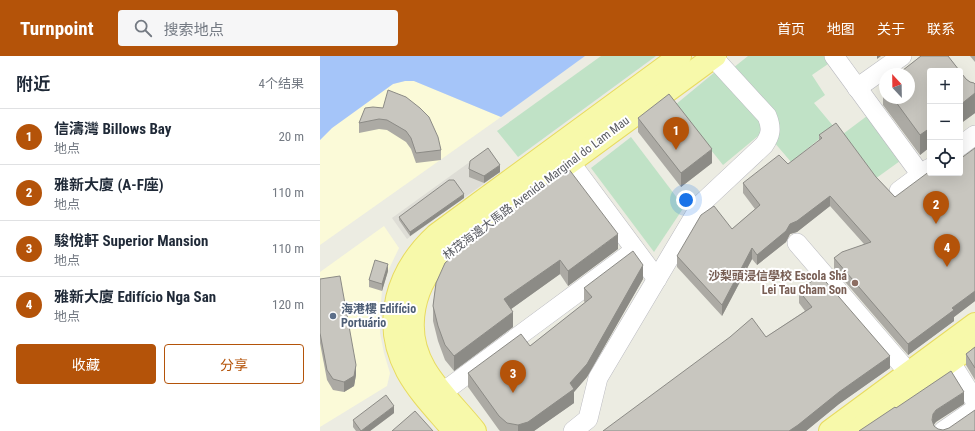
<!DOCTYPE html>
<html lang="zh">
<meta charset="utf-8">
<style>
body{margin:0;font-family:"Roboto Condensed","Noto Sans SC",sans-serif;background:#f6f6f7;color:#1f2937}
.controls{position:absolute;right:12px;top:12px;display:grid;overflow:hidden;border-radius:4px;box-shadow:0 4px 16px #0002}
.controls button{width:36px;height:36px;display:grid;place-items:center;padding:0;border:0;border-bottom:1px solid #e0e1e3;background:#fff;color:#1f2937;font:20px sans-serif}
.compass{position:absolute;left:559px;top:12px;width:36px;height:36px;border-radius:50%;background:#fff;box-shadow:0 4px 16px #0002;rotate:338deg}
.you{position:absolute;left:366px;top:144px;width:14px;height:14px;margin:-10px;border:3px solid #fff;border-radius:50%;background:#1a73e8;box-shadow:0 0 0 6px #1a73e833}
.badge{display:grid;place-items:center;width:26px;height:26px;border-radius:50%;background:#b45309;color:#fff;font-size:13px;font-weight:700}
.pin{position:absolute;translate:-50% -33px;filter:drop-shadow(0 1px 2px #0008)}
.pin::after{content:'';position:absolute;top:21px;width:14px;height:12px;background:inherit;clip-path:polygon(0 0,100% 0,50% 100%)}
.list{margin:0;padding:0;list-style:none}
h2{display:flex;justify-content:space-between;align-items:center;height:52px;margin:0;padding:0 16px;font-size:17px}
h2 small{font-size:13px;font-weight:400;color:#747a83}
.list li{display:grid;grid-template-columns:26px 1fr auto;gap:12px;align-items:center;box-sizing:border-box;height:56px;padding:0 16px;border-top:1px solid #e0e1e3}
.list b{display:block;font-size:15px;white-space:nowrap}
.list p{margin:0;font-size:13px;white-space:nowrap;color:#747a83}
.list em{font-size:13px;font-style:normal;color:#747a83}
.actions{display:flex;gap:8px;padding:12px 16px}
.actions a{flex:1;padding:9px 0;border:1px solid #b45309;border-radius:4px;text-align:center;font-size:14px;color:#b45309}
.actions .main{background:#b45309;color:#fff}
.icon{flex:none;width:22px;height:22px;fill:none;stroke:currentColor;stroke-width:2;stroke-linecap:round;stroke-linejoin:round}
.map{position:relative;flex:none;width:655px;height:375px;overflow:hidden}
header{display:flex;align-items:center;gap:24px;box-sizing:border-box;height:56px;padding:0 20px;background:#b45309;color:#fff}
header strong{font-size:19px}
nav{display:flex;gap:22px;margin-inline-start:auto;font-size:14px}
.search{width:280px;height:36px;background:#f6f6f7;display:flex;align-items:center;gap:10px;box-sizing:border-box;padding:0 14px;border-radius:4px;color:#747a83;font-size:15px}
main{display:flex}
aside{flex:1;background:#fff}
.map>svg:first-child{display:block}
.commercial{fill:#fbfad8}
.industrial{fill:#deddd6}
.green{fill:#c0e2c6}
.water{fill:#a5c5f9}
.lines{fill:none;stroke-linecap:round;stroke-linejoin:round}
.minor-casing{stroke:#babac0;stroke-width:20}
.major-casing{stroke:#e8db60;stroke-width:24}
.minor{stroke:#fff;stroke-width:19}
.major{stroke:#f7f9aa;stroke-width:22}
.wall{fill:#acaaa4}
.shaded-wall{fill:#8c8b86}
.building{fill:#c8c6bf;stroke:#8c8b86}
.education-dot{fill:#8d6e63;stroke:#fff;stroke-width:1.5}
.service-dot{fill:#5c6f8a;stroke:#fff;stroke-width:1.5}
.labels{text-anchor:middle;stroke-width:4;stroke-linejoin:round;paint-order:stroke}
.street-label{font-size:12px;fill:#5a5c62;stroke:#fff}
.education-label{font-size:12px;font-weight:bold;fill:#785e54;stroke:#fff;text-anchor:end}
.service-label{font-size:12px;font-weight:bold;fill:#4e5e75;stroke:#fff;text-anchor:start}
</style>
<header>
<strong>Turnpoint</strong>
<div class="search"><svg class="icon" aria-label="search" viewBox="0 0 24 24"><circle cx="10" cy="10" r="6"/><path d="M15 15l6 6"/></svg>搜索地点</div>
<nav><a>首页</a><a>地图</a><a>关于</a><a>联系</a></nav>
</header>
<main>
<aside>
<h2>附近<small>4个结果</small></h2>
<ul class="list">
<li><span class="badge">1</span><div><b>信濤灣 Billows Bay</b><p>地点</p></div><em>20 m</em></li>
<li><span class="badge">2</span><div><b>雅新大廈 (A-F座)</b><p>地点</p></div><em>110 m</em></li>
<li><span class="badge">3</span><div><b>駿悅軒 Superior Mansion</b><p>地点</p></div><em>110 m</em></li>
<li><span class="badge">4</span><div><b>雅新大廈 Edifício Nga San</b><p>地点</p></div><em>120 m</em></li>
</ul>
<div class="actions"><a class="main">收藏</a><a>分享</a></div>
</aside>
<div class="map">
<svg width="655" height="375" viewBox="0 0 655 375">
<rect width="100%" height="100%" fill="#ecece2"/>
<g class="commercial">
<polygon points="85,25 94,25 181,61 0,189 0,84 12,72 73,28"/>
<polygon points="64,170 79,192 68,215 62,235 60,256 60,277 64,297 70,317 67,330 0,371 0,216"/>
</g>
<polygon class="industrial" points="165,95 180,116 87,183 72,162"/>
<g class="green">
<polygon points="281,0 336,0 198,101 177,75"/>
<polygon points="428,0 506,0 511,6 492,19 505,39 494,47 514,71 471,106 454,86 413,12"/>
<polygon points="395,16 439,65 442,76 438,80 403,109 355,49"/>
<polygon points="547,60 580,105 555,123 519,81"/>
<polygon points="311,81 364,151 334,196 271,112"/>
</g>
<polygon class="water" points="0,0 265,0 181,61 94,25 85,25 73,28 12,72 0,84"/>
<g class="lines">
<defs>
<g id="minor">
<polyline points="514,0 601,119"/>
<polyline points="537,32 582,0"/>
<polyline points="640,90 655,79"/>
<polyline points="250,106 337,223"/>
<polyline points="579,135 610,112"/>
<polyline points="477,187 589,317"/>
<polyline points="630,305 655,345"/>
<polyline points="123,336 315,194"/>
<path d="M 253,375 L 268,363 L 278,322 L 382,147 L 444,89 C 451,79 452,72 447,60 L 393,1"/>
<polyline points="623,375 655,353"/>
</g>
<g id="major">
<path d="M 134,375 C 118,356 99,337 87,315 C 61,266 77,215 116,179 L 360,0"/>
<path d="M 155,375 C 139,355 118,335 105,313 C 82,274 93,226 126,197 L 395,0"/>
<polyline points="510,375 655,268"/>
<polyline points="536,375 655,287"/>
</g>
</defs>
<use href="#minor" class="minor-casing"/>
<use href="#major" class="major-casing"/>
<use href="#minor" class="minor"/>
<use href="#major" class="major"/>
</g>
<g class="wall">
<polygon points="601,0 628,0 646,23 650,26 654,27 655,28 655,57 640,68 640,15 610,15 610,91 600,99 563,49 563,29 565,28 565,42 589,42 589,18 578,18"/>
<polygon points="650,0 655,0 655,6"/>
<polygon points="63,52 121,94 121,104 96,107 91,93 86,86 67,74 59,73 39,77 39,67"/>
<polygon points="318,62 392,107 361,131 318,76"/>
<polygon points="499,79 556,121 575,141 640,117 655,92 655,245 634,261 634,265 588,299 514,213 514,202 544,188 510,150 477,176 470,178 466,186 437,209 432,203 402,260 357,211 357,200 412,173 435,153 423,137 423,127 468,108 499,85"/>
<polygon points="149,113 180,116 164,127 149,121"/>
<polygon points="144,142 90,180 79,164 79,161"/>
<polygon points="298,193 248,230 240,218 191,253 193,271 134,315 125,304 118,285 113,265 113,250 116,227"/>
<polygon points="68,215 62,235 49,231 49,224"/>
<polygon points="0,223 36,319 34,330 24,336 13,334 7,324 0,287"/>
<polygon points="323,223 267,321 254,336 254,347 214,375 180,375 179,374 148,331 148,317 210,290 265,247 264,245 264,232"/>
<polygon points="479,235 570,312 519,348 486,375 283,375 446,281 485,255 479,247"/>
<polygon points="655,291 655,324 646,309 646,298"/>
<polygon points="74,357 50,375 36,375 33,371 33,364"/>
</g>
<g class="shaded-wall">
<polygon points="557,0 561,0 557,3"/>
<polygon points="655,37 655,57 640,68 640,49"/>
<polygon points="610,72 610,91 600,99 600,79"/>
<polygon points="392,93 392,107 361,131 361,117"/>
<polygon points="180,109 180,116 164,127 164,120"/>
<polygon points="144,138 144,142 90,180 90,176"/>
<polygon points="510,140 510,150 477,176 470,178 466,186 437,209 437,199 470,168"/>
<polygon points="298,178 298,193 248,230 248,215"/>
<polygon points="432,192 432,203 402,260 402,249"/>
<polygon points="240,204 240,218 184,258 184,243"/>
<polygon points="68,208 68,215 62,235 62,228"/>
<polygon points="323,209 323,223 267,321 254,336 254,347 214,375 198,375 198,369 250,327"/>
<polygon points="655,235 655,245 634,261 634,265 588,299 588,288 632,252"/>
<polygon points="193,256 193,271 134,315 134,300"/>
<polygon points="570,300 570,312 519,348 486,375 469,375 519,336"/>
<polygon points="36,309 36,319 34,330 24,336 24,326"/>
<polygon points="644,336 644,348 616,366 613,370 612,364 613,358 616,354"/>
<polygon points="74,350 74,357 50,375 41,375"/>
</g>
<g class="building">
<polygon points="601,0 628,0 646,23 650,26 654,27 655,28 655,37 640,49 640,15 610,15 610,72 600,79 573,42 589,42 589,18 578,18"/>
<polygon points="68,34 86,41 100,52 109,61 118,81 121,94 96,97 91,82 86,75 67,64 59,63 39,67 45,52 53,51 63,52"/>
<polygon points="349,38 392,93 361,117 318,62"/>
<polygon points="516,67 556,121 575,141 610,115 610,117 640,117 640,103 655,92 655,235 632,252 634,254 588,288 514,202 522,196 551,186 510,140 477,165 470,168 466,175 437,199 432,192 402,249 357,200 381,159 394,150 412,173 440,149 423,127 459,99 468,108 502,82 499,79"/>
<polygon points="168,92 180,109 164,120 149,113 150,105"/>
<polygon points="248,112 298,178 248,215 240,204 184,243 193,256 134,300 125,289 118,270 113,250 116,227 125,207 144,190"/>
<polygon points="129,124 134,124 144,138 90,176 79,161"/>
<polygon points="313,195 323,209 267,308 250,327 254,333 208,366 198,369 187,367 179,360 148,317 201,278 210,290 272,241 264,232"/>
<polygon points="55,204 68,208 62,228 49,224"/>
<polygon points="500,219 570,300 519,336 478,369 469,375 283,375 410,281 432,262 446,281 492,251 479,235"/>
<polygon points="20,220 36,309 34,320 24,326 13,323 7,314 0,277 0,223"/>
<polygon points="655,291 655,312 646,298"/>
<polygon points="631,315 644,336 616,354 613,358 612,364 614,370 618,373 623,374 629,372 655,354 655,375 539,375 575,351 576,352"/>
<polygon points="66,339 74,350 41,375 33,364"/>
<polygon points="95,355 113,375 72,375"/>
</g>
<circle class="education-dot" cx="535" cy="227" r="4"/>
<circle class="service-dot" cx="13" cy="260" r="4"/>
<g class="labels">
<g class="street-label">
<text transform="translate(216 132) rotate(-37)" y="4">林茂海邊大馬路 Avenida Marginal do Lam Mau</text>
</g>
<g class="education-label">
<text x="527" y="224">沙梨頭浸信學校 Escola Shá<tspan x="527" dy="14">Lei Tau Cham Son</tspan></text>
</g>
<g class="service-label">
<text x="21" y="257">海港樓 Edifício<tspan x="21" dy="14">Portuário</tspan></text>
</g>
</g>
</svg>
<div class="controls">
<button>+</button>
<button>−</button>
<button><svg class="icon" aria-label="locate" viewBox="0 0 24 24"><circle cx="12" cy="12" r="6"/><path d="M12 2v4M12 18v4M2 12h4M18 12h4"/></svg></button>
</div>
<svg class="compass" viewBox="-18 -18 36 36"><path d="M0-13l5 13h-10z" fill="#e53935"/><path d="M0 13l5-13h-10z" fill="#747a83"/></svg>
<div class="you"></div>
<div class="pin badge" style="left:356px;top:94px">1</div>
<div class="pin badge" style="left:616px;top:168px">2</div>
<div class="pin badge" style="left:193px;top:337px">3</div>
<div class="pin badge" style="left:627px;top:211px">4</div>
</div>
</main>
